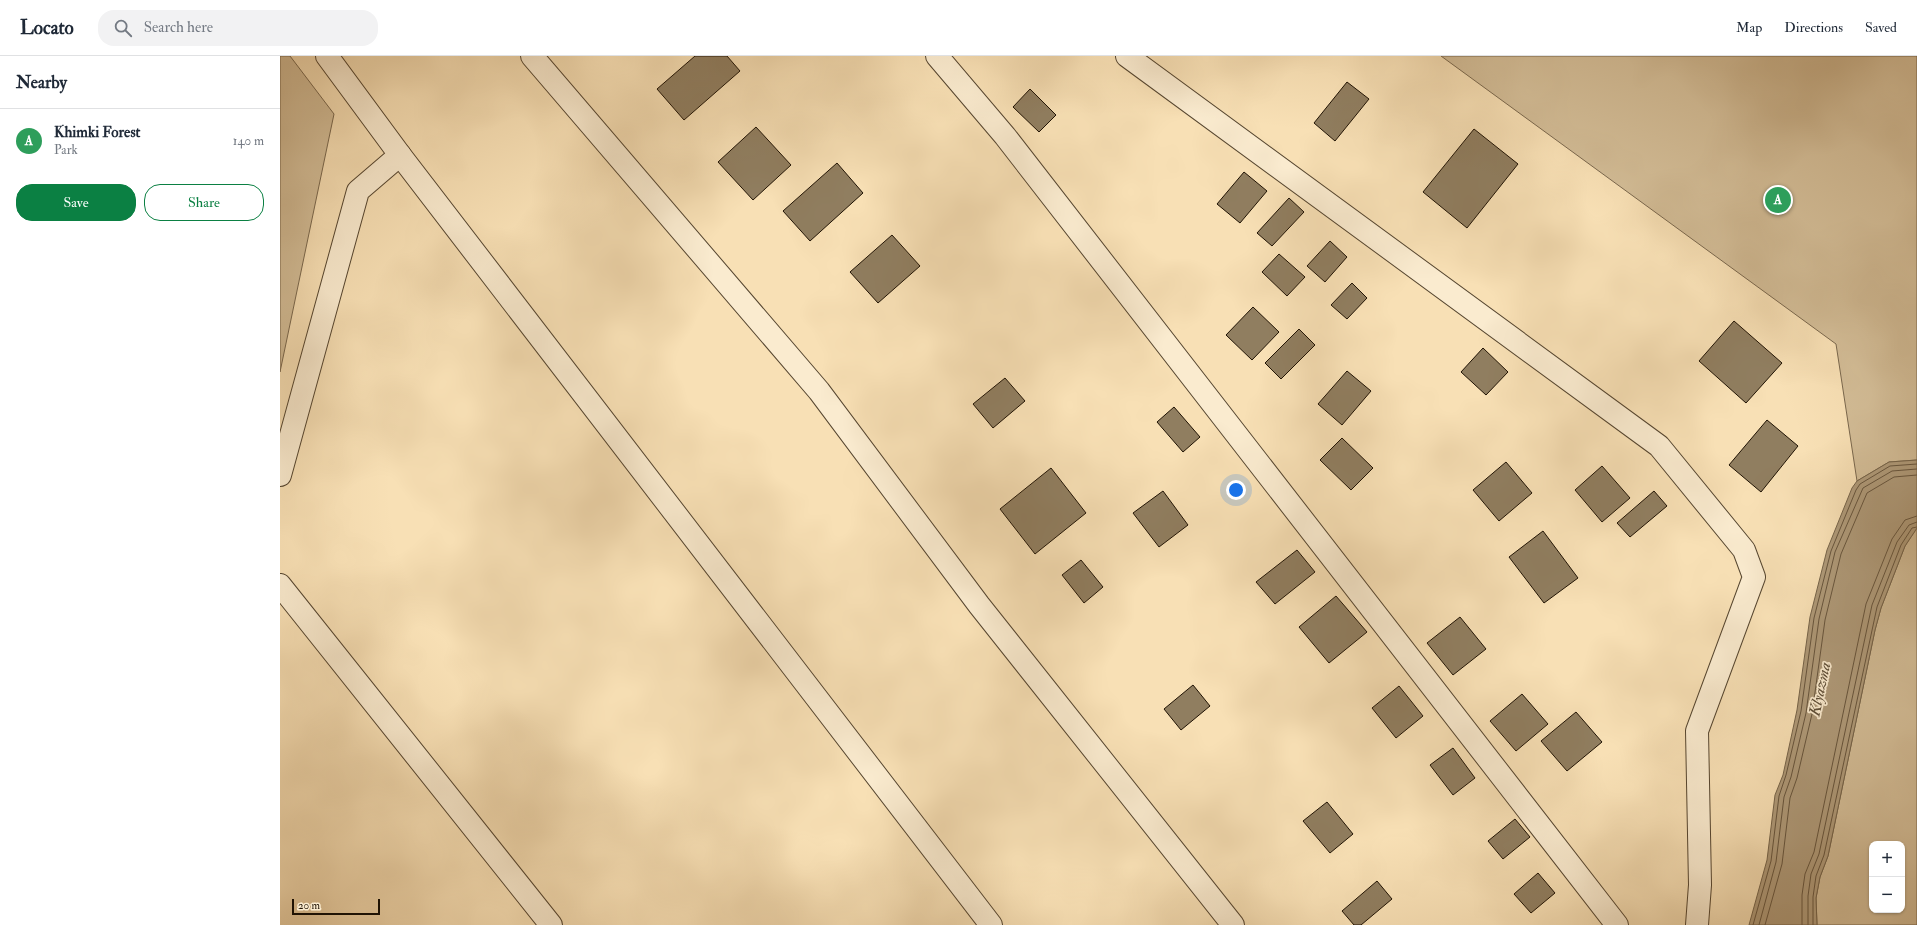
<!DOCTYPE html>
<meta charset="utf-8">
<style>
body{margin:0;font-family:"IM FELL Double Pica",serif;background:#f2f2f3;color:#1f2937}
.controls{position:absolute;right:12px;bottom:12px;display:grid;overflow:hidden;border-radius:8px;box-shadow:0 1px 3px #0004}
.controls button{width:36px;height:36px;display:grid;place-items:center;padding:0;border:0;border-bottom:1px solid #e0e1e3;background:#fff;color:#1f2937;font:20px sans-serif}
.scale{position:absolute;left:12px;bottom:10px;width:88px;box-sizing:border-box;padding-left:4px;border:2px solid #201304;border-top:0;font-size:11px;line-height:14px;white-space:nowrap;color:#201304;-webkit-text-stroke:3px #faebcf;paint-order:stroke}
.you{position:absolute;left:956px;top:434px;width:14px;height:14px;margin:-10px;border:3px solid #fff;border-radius:50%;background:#1a73e8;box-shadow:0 0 0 6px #1a73e833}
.badge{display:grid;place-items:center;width:26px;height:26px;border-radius:50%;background:#0b8043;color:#fff;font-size:13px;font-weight:700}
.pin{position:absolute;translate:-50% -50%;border:2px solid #fff;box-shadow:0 1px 4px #0006}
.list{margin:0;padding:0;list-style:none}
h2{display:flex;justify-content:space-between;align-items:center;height:52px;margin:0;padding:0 16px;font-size:17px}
h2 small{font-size:13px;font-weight:400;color:#747a83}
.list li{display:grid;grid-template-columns:26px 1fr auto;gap:12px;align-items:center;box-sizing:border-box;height:64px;padding:0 16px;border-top:1px solid #e0e1e3}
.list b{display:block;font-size:15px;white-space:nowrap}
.list p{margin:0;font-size:13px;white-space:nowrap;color:#747a83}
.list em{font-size:13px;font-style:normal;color:#747a83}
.actions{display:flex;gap:8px;padding:12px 16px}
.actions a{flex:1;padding:9px 0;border:1px solid #0b8043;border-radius:16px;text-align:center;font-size:14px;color:#0b8043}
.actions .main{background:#0b8043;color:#fff}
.icon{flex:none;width:22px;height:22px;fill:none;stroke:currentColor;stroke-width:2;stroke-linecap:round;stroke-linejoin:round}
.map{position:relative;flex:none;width:1637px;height:869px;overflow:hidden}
header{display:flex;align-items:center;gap:24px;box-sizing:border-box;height:56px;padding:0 20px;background:#fff;border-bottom:1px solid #e0e1e3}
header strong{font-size:19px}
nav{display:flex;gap:22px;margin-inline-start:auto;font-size:14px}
.search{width:280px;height:36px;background:#f2f2f3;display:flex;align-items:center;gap:10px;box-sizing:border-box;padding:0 14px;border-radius:16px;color:#747a83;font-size:15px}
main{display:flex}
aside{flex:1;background:#fff}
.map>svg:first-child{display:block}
.green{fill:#d3bd97;stroke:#7a684e;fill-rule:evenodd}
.water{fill:#af9a79;stroke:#76644a}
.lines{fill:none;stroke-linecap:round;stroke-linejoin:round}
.shore{stroke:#68563e;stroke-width:1}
.building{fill:#907e60;stroke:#201304}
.minor-casing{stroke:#564630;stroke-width:24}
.tertiary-casing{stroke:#564630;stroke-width:24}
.minor{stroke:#faebcf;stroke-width:22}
.tertiary{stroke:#faebcf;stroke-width:22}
.labels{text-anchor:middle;stroke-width:3.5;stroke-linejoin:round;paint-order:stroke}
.water-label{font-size:16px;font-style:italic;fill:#605039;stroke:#faebcf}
</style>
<header>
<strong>Locato</strong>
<div class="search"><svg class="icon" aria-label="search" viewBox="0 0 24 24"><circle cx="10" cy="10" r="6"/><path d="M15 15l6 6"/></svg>Search here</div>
<nav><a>Map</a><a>Directions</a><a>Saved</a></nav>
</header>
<main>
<aside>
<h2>Nearby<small></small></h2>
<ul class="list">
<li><span class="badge" style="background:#2e9e5b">A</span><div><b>Khimki Forest</b><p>Park</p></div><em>140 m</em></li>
</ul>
<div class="actions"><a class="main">Save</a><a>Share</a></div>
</aside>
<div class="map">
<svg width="1637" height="869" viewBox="0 0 1637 869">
<rect width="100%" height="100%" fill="#f8e0b5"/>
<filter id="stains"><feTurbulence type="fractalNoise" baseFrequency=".005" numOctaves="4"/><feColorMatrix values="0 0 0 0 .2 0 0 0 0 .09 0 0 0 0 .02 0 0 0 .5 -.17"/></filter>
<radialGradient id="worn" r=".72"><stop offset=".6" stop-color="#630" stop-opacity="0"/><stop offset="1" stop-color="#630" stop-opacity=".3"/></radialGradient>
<g class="green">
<polygon points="0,0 10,0 54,58 0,316"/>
<polygon points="1161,0 1637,0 1637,404 1609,406 1577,425 1556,288"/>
<path d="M 1637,472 L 1637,869 L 1537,869 L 1536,842 L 1540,821 L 1548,800 L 1595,574 L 1601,552 L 1625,490 ZM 1592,788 L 1622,788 L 1622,854 L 1592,854 Z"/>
</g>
<polygon class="water" points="1637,404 1637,472 1625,490 1601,552 1595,574 1548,800 1540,821 1536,842 1537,869 1469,869 1487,804 1495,739 1503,719 1517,654 1530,561 1547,494 1572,432 1577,425 1609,406"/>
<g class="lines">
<g class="shore">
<polyline points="1473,869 1491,805 1499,740 1506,719 1521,655 1534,562 1551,495 1576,434 1580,428 1610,410 1637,408"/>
<polyline points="1479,869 1496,806 1504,741 1511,721 1526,657 1539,563 1555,496 1583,432 1612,415 1637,413"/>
<polyline points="1485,869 1502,808 1510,742 1517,722 1532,658 1545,564 1561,498 1587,437 1614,421 1637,419"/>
<polyline points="1522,869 1522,839 1525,818 1534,796 1586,548 1612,483 1625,464 1637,460"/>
<polyline points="1528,869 1528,840 1531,818 1539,798 1592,549 1617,486 1629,469 1637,466"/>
<polyline points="1533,869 1533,841 1536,820 1544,799 1597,551 1621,489 1632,472 1637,471"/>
</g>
</g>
<g class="building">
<polygon points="415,0 447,0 460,15 404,64 377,33"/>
<polygon points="1067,26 1089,43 1055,85 1034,67"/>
<polygon points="750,33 776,59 759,76 733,51"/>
<polygon points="476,71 511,109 473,144 438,106"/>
<polygon points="1194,73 1238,108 1187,172 1143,136"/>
<polygon points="557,107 583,137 530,185 503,155"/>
<polygon points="964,116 987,135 960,167 937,148"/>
<polygon points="1009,142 1024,156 992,190 977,177"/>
<polygon points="612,179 640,210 598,247 570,216"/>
<polygon points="1050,185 1067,201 1045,226 1027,210"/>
<polygon points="999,198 1025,221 1007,240 982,216"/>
<polygon points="1072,227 1087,242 1067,263 1051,249"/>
<polygon points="973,251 999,276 972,304 946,279"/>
<polygon points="1454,265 1502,307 1466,347 1419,305"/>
<polygon points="1019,273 1035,289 1001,323 985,307"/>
<polygon points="1203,292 1228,316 1206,339 1181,316"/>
<polygon points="1067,315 1091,335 1062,369 1038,348"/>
<polygon points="725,322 745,345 713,372 693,348"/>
<polygon points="894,351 920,381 903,396 877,366"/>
<polygon points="1487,364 1518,390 1481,436 1449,409"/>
<polygon points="1062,382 1093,412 1071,434 1040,404"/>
<polygon points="1226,406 1252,437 1219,465 1193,434"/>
<polygon points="1322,410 1350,442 1322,466 1295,434"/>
<polygon points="771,412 806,457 755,498 720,453"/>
<polygon points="883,435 908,469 879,491 853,457"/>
<polygon points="1374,435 1387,450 1350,481 1337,467"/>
<polygon points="1263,475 1298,522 1264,547 1229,501"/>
<polygon points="1017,494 1035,516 995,548 976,526"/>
<polygon points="801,504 823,531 804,547 782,519"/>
<polygon points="1056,540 1087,576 1049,607 1019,571"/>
<polygon points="1180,561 1206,593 1173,619 1147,587"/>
<polygon points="913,629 930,650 901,674 884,653"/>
<polygon points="1119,630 1143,660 1116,682 1092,652"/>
<polygon points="1242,638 1268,668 1236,695 1210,665"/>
<polygon points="1296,656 1322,686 1287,715 1261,685"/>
<polygon points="1173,692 1195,722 1173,739 1150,709"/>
<polygon points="1047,746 1073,778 1050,797 1023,765"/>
<polygon points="1235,763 1250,781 1223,803 1208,785"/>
<polygon points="1258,817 1275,837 1251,857 1234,838"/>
<polygon points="1097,825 1112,843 1081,869 1074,869 1062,855"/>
</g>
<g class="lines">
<defs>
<g id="minor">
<polyline points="252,0 539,335 699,549 953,869"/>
<polyline points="657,0 725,80 1337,869"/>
<polyline points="847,0 1379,390 1464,494 1474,521 1417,675 1420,829 1417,869"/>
<polyline points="0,419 78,135 120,99"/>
<polyline points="0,529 271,869"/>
</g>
<polyline id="tertiary" points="47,0 120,99 711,869"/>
</defs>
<use href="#minor" class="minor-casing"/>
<use href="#tertiary" class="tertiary-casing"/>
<use href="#minor" class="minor"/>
<use href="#tertiary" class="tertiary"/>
</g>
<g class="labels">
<g class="water-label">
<text transform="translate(1539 633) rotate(-78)" y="6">Klyazma</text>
</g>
</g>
<rect width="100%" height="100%" filter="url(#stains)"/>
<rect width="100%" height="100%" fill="url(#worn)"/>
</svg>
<div class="controls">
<button>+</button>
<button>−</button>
</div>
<div class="scale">20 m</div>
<div class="you"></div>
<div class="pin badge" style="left:1498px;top:144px;background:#2e9e5b">A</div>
</div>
</main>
